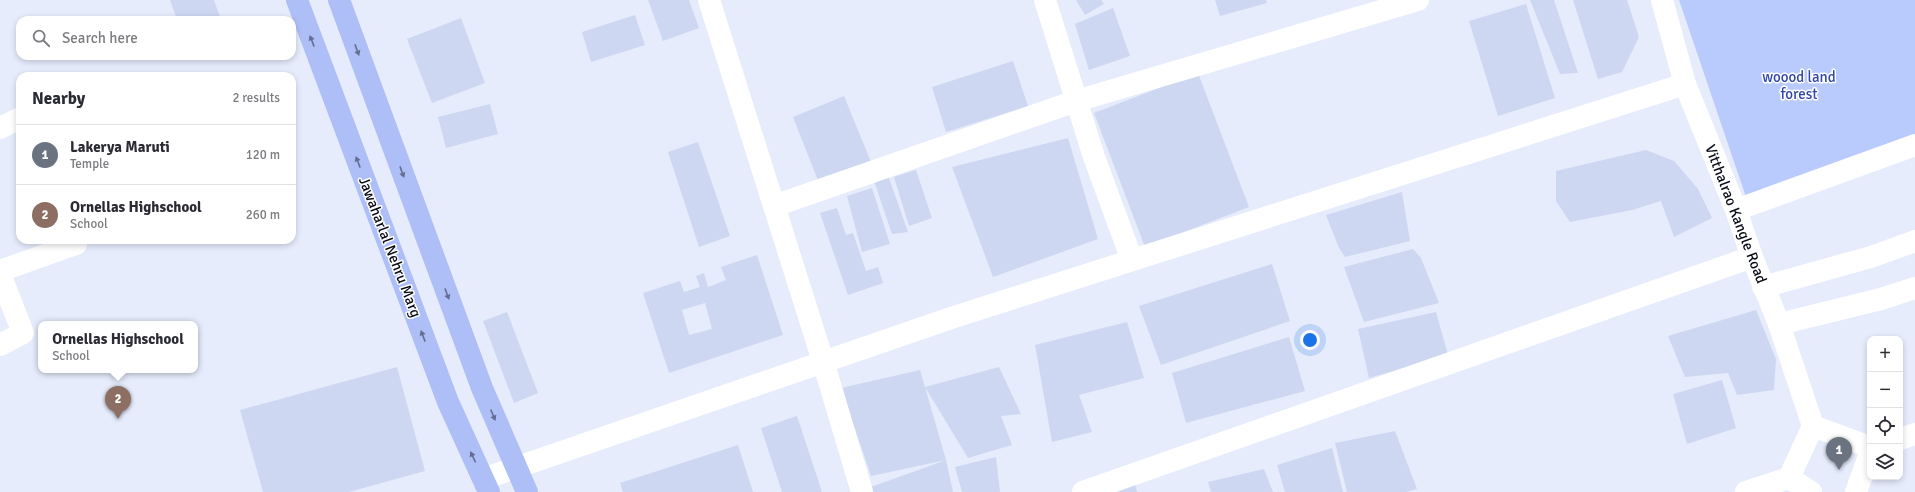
<!DOCTYPE html>
<meta charset="utf-8">
<style>
body{margin:0;font-family:Signika,sans-serif;background:#f2f2f3;color:#2b2b33}
.controls{position:absolute;right:12px;bottom:12px;display:grid;overflow:hidden;border-radius:8px;box-shadow:0 2px 6px #0003}
.controls button{width:36px;height:36px;display:grid;place-items:center;padding:0;border:0;border-bottom:1px solid #e1e1e2;background:#fff;color:#2b2b33;font:20px sans-serif}
.you{position:absolute;left:1310px;top:340px;width:14px;height:14px;margin:-10px;border:3px solid #fff;border-radius:50%;background:#1a73e8;box-shadow:0 0 0 6px #1a73e833}
.badge{display:grid;place-items:center;width:26px;height:26px;border-radius:50%;background:#94761d;color:#fff;font-size:13px;font-weight:700}
.pin{position:absolute;translate:-50% -33px;filter:drop-shadow(0 1px 2px #0008)}
.pin::after{content:'';position:absolute;top:21px;width:14px;height:12px;background:inherit;clip-path:polygon(0 0,100% 0,50% 100%)}
.popup{position:absolute;left:38px;top:321px;width:160px;height:52px;box-sizing:border-box;display:grid;place-content:center;border-radius:8px;background:#fff;filter:drop-shadow(0 1px 3px #0005);font-size:13px;white-space:nowrap;color:#7c7c81}
.popup b{font-size:15px;color:#2b2b33}
.popup::after{content:'';position:absolute;left:50%;top:100%;margin-left:-8px;border:8px solid transparent;border-top-color:#fff}
.list{margin:0;padding:0;list-style:none}
h2{display:flex;justify-content:space-between;align-items:center;height:52px;margin:0;padding:0 16px;font-size:17px}
h2 small{font-size:13px;font-weight:400;color:#7c7c81}
.list li{display:grid;grid-template-columns:26px 1fr auto;gap:12px;align-items:center;box-sizing:border-box;height:60px;padding:0 16px;border-top:1px solid #e1e1e2}
.list b{display:block;font-size:15px;white-space:nowrap}
.list p{margin:0;font-size:13px;white-space:nowrap;color:#7c7c81}
.list em{font-size:13px;font-style:normal;color:#7c7c81}
.icon{flex:none;width:22px;height:22px;fill:none;stroke:currentColor;stroke-width:2;stroke-linecap:round;stroke-linejoin:round}
.map{position:relative;flex:none;width:1915px;height:492px;overflow:hidden}
.search{position:absolute;background:#fff;box-shadow:0 2px 6px #0003;left:16px;top:16px;width:280px;height:44px;display:flex;align-items:center;gap:10px;box-sizing:border-box;padding:0 14px;border-radius:12px;color:#7c7c81;font-size:15px}
.panel{position:absolute;background:#fff;box-shadow:0 2px 6px #0003;left:16px;top:72px;width:280px;height:172px;border-radius:12px}
.map>svg:first-child{display:block}
.green{fill:#b9cbfc}
.building{fill:#cdd7f1;fill-rule:evenodd}
.lines{fill:none;stroke-linecap:round;stroke-linejoin:round}
.street{stroke:#fff;stroke-width:22}
.primary{stroke:#aebff7;stroke-width:22}
.oneway{fill:#646e91}
.labels{text-anchor:middle;stroke-width:3;stroke-linejoin:round;paint-order:stroke}
.park-label{font-size:15px;fill:#3147a8;stroke:#fff}
.street-label{font-size:15px;fill:#0a0c15;stroke:#fff}
</style>
<div class="map">
<svg width="1915" height="492" viewBox="0 0 1915 492">
<rect width="100%" height="100%" fill="#e6ecfc"/>
<polygon class="green" points="1679,0 1915,0 1915,135 1746,197"/>
<g class="building">
<polygon points="170,0 214,0 221,20 177,20"/>
<polygon points="648,0 689,0 699,28 663,41"/>
<polygon points="1076,0 1101,0 1104,4 1085,15"/>
<polygon points="1215,0 1266,0 1267,3 1220,16"/>
<polygon points="1530,0 1554,0 1578,73 1560,74"/>
<polygon points="1573,0 1627,0 1639,37 1622,72 1598,79"/>
<polygon points="1526,4 1555,98 1498,116 1469,21"/>
<polygon points="1113,8 1130,56 1089,70 1075,24"/>
<polygon points="635,15 645,45 591,62 582,32"/>
<polygon points="461,18 485,83 432,103 407,39"/>
<polygon points="1013,61 1028,106 946,132 932,87"/>
<polygon points="1198,73 1249,207 1145,247 1094,113"/>
<polygon points="844,96 871,162 819,183 793,117"/>
<polygon points="490,104 498,134 446,148 438,117"/>
<polygon points="1068,138 1098,239 993,277 952,167"/>
<polygon points="698,142 730,236 699,247 668,152"/>
<polygon points="1646,150 1674,161 1698,189 1712,218 1674,237 1661,201 1632,210 1570,222 1556,201 1556,171"/>
<polygon points="916,170 932,218 909,226 894,177"/>
<polygon points="889,178 908,232 892,234 874,181"/>
<polygon points="872,188 890,244 862,252 847,196"/>
<polygon points="1402,192 1410,241 1345,257 1339,248 1326,215"/>
<polygon points="837,208 846,235 853,233 866,271 878,267 883,283 848,295 820,213"/>
<polygon points="1413,249 1421,258 1439,303 1364,322 1344,267"/>
<path d="M 757,255 L 783,335 L 669,373 L 643,293 L 680,281 L 684,292 L 700,287 L 696,276 L 704,273 L 708,287 L 726,280 L 721,267 ZM 705,303 L 712,329 L 689,335 L 682,310 Z"/>
<polygon points="1272,264 1290,321 1161,365 1139,306"/>
<polygon points="1756,310 1776,359 1774,390 1737,395 1728,373 1685,377 1668,336"/>
<polygon points="507,312 538,393 514,403 483,321"/>
<polygon points="1436,312 1448,355 1369,378 1358,329"/>
<polygon points="1127,322 1144,378 1079,395 1092,432 1052,442 1035,345"/>
<polygon points="1289,337 1305,391 1186,423 1172,373"/>
<polygon points="397,367 425,471 349,492 263,492 240,410"/>
<polygon points="999,367 1021,414 1001,416 1012,445 968,458 925,387 946,460 953,492 873,492 871,487 946,460 871,476 841,388 920,370 925,387"/>
<polygon points="1722,380 1736,428 1687,444 1673,394"/>
<polygon points="797,416 822,492 782,492 761,428"/>
<polygon points="1395,431 1417,489 1406,492 1347,492 1335,443"/>
<polygon points="738,445 753,492 623,492 620,483"/>
<polygon points="1332,448 1343,492 1285,492 1277,465"/>
<polygon points="996,457 1000,492 962,492 955,467"/>
<polygon points="1264,469 1273,492 1211,492 1208,482"/>
<polygon points="1135,484 1137,492 1115,492"/>
</g>
<g class="lines">
<g class="street">
<polyline points="709,0 823,361 862,492"/>
<polyline points="1045,0 1094,157 1132,260"/>
<polyline points="1662,0 1685,84 1736,210 1752,257 1779,324 1813,426"/>
<polyline points="0,128 20,118"/>
<polyline points="774,206 1076,101 1418,0"/>
<polyline points="1736,210 1915,145"/>
<polyline points="0,271 76,244"/>
<polyline points="0,274 23,333 0,345"/>
<polyline points="1763,287 1871,257 1915,241"/>
<polyline points="1779,324 1881,299 1915,288"/>
<polyline points="1900,439 1915,434"/>
<polyline points="483,479 954,317 1685,84"/>
<polyline points="1083,492 1752,257"/>
<polyline points="1746,492 1789,478"/>
<polyline points="1811,492 1789,478 1813,426 1870,447"/>
<polyline points="1856,492 1870,453"/>
</g>
<g class="primary">
<polyline points="297,0 448,402 489,492"/>
<polyline points="339,0 482,388 527,492"/>
</g>
</g>
<defs><path id="oneway-solid" d="M-6-.8H1V-3.2L6.5 0L1 3.2V.8H-6Z"/></defs>
<g class="oneway">
<use href="#oneway-solid" transform="translate(312 41) rotate(-111)"/>
<use href="#oneway-solid" transform="translate(357 50) rotate(70)"/>
<use href="#oneway-solid" transform="translate(358 162) rotate(-111)"/>
<use href="#oneway-solid" transform="translate(402 172) rotate(70)"/>
<use href="#oneway-solid" transform="translate(447 294) rotate(70)"/>
<use href="#oneway-solid" transform="translate(423 336) rotate(-111)"/>
<use href="#oneway-solid" transform="translate(493 415) rotate(67)"/>
<use href="#oneway-solid" transform="translate(473 457) rotate(-115)"/>
</g>
<g class="labels">
<g class="park-label">
<text x="1799" y="82">woood land<tspan x="1799" dy="17">forest</tspan></text>
</g>
<g class="street-label">
<text transform="translate(1736 214) rotate(69)" y="5">Vitthalrao Kangle Road</text>
<text transform="translate(390 247) rotate(69)" y="5">Jawaharlal Nehru Marg</text>
</g>
</g>
</svg>
<div class="controls">
<button>+</button>
<button>−</button>
<button><svg class="icon" aria-label="locate" viewBox="0 0 24 24"><circle cx="12" cy="12" r="6"/><path d="M12 2v4M12 18v4M2 12h4M18 12h4"/></svg></button>
<button><svg class="icon" aria-label="layers" viewBox="0 0 24 24"><path d="M12 4l9 5-9 5-9-5zM3 14l9 5 9-5"/></svg></button>
</div>
<div class="you"></div>
<div class="pin badge" style="left:1839px;top:470px;background:#6b7280">1</div>
<div class="pin badge" style="left:118px;top:419px;background:#8d6e63">2</div>
<div class="popup"><b>Ornellas Highschool</b>School</div>
<div class="search"><svg class="icon" aria-label="search" viewBox="0 0 24 24"><circle cx="10" cy="10" r="6"/><path d="M15 15l6 6"/></svg>Search here</div>
<section class="panel">
<h2>Nearby<small>2 results</small></h2>
<ul class="list">
<li><span class="badge" style="background:#6b7280">1</span><div><b>Lakerya Maruti</b><p>Temple</p></div><em>120 m</em></li>
<li><span class="badge" style="background:#8d6e63">2</span><div><b>Ornellas Highschool</b><p>School</p></div><em>260 m</em></li>
</ul>
</section>
</div>
